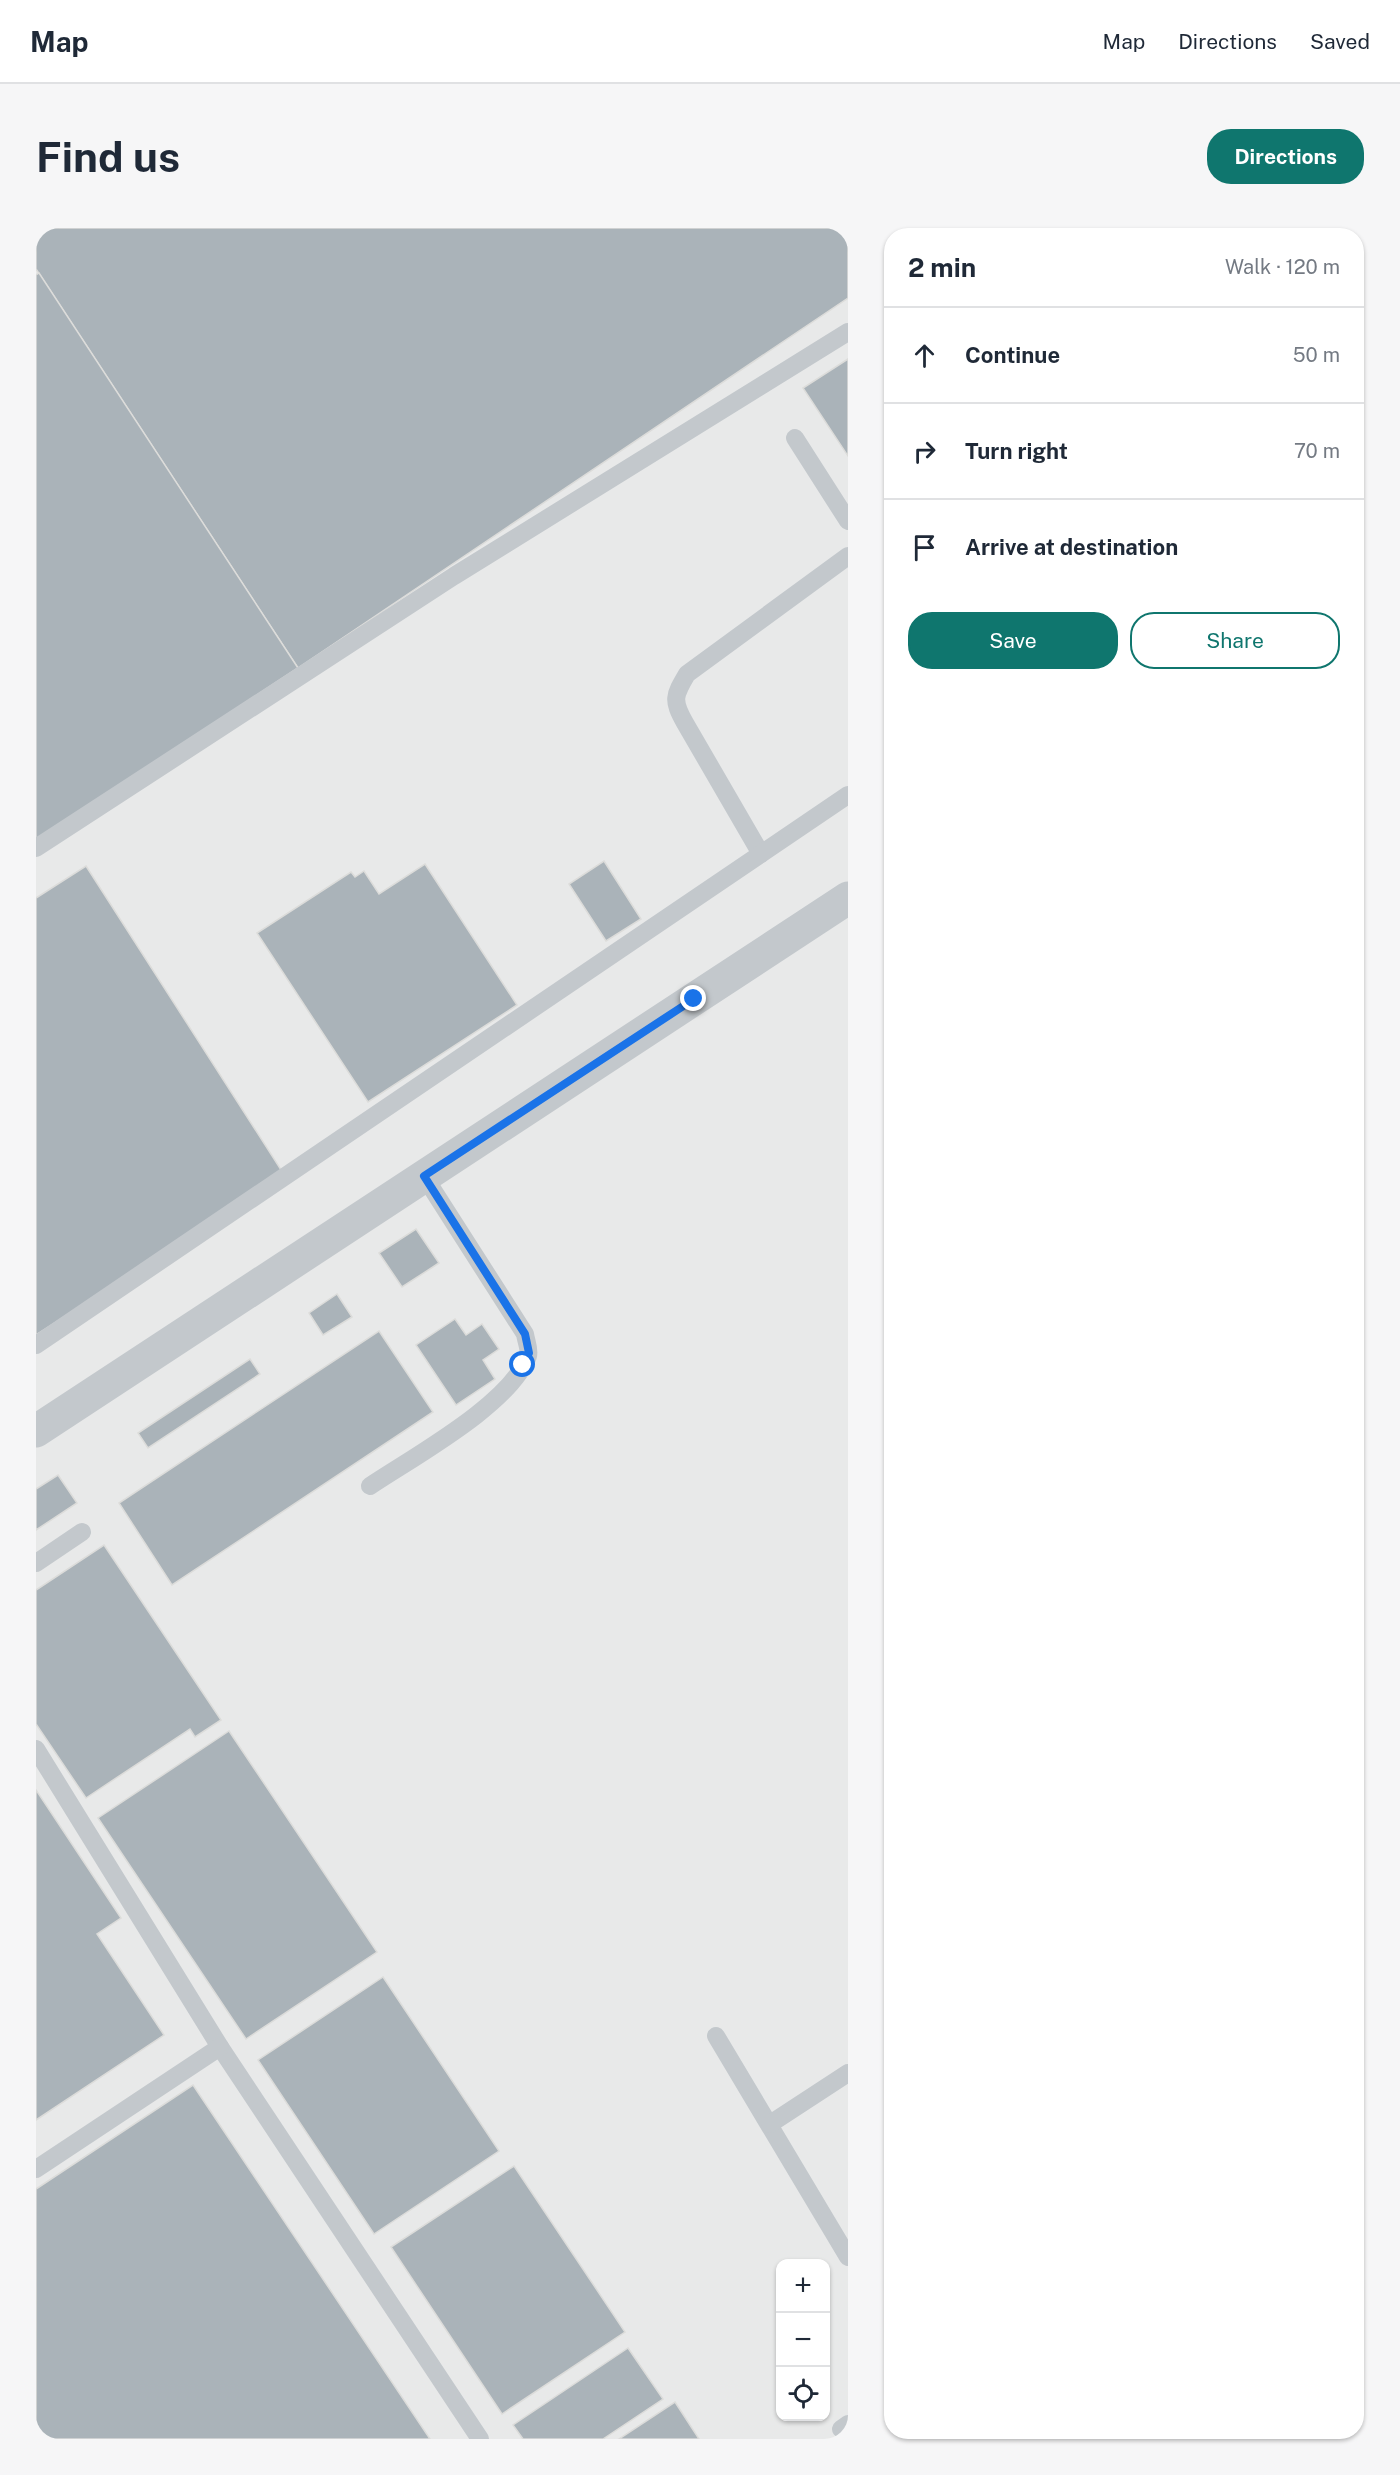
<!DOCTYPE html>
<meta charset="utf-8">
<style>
body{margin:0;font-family:"Public Sans",sans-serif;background:#f6f6f7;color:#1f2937}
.controls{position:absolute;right:18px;bottom:18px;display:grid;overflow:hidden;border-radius:12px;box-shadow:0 2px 4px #0004}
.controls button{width:54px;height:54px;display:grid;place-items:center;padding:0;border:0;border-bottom:2px solid #e0e1e3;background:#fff;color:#1f2937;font:30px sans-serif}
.stop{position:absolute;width:18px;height:18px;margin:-14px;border:4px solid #1a73e8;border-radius:50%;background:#fff}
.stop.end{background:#1a73e8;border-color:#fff;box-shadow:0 2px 6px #0008}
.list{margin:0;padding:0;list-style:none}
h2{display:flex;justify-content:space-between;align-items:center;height:78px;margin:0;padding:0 24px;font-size:26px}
h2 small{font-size:20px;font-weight:400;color:#747a83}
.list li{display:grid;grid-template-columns:39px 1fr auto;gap:18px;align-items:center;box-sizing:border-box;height:96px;padding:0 24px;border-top:2px solid #e0e1e3}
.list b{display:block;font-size:22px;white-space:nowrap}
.list em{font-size:20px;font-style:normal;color:#747a83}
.actions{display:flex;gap:12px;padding:18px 24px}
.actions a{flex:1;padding:14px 0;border:2px solid #0f766e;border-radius:24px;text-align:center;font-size:21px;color:#0f766e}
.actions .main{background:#0f766e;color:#fff}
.icon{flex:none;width:33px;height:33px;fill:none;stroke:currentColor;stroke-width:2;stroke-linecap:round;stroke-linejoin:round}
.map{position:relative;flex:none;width:812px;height:2211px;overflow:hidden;border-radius:24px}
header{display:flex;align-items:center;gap:36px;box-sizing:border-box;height:84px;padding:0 30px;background:#fff;border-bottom:2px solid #e0e1e3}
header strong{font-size:28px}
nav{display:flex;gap:33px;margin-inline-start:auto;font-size:21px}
.intro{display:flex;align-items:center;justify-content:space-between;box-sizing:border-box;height:144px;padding:0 36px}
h1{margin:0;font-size:42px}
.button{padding:15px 27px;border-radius:24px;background:#0f766e;color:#fff;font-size:21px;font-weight:700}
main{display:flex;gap:36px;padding:0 36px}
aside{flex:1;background:#fff;border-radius:24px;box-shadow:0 2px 4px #0004}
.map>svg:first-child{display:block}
.built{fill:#e8e9e9;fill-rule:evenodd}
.building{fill:#aab3b9;stroke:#dcdcda;stroke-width:1.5}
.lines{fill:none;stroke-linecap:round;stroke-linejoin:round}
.service{stroke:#c3c8cc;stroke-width:18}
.minor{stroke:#c3c8cc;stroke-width:33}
.route{stroke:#1a73e8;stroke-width:8}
</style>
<header>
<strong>Map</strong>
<nav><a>Map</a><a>Directions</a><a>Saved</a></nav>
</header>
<div class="intro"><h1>Find us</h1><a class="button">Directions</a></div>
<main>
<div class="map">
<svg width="812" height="2211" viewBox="0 0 812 2211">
<rect width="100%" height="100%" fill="#fafaf8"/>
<path class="built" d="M 0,0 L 812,0 L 812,2211 L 0,2211 ZM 744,2036 L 790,2036 L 790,2188 L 744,2188 Z"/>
<g class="building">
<polygon points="0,0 812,0 812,70 262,440 0,41"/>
<polygon points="3,45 262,440 0,612 0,47"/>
<polygon points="812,131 812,228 767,160"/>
<polygon points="568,633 605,691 570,713 533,656"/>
<polygon points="389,636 481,777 332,874 221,705 315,644 319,649 328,643 343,666"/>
<polygon points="50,638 249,948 0,1107 0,670"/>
<polygon points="380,1001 403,1035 366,1059 343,1025"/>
<polygon points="301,1066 316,1089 287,1107 273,1085"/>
<polygon points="419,1091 430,1107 446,1096 463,1121 447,1132 459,1151 420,1177 380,1117"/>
<polygon points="343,1103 397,1184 136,1357 83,1275"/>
<polygon points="214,1131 224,1146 112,1220 102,1205"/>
<polygon points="22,1247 41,1275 0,1302 0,1261"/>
<polygon points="68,1317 185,1492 159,1509 154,1501 50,1570 0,1496 0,1362"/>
<polygon points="193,1503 341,1724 210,1811 62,1590"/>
<polygon points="0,1562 85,1690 61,1706 128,1807 0,1892"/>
<polygon points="347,1749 463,1923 338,2006 222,1832"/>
<polygon points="157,1857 394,2211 3,2211 0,2207 0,1961"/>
<polygon points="478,1938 589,2104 466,2186 355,2019"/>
<polygon points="592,2120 627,2171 567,2211 487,2211 477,2197"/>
<polygon points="639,2174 663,2211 583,2211"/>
</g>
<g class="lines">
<g class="service">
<polyline points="759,210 812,293"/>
<polyline points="0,620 418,348 812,104"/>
<path d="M 725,626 L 649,495 C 636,472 638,468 651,446 L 812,328"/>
<polyline points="0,1117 812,567"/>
<path d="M 334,1258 C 377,1229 475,1176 492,1128 C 494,1122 490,1113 489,1106 L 388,948"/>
<polyline points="0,1335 46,1304"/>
<polyline points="0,1521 184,1819 444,2211"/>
<polyline points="680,1808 812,2029"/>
<polyline points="734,1896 812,1845"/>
<polyline points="0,1941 184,1819"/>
<polyline points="805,2201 812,2196"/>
</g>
<polyline class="minor" points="0,1203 812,670"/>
</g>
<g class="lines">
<polyline class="route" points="487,1137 493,1125 489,1106 388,948 658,771"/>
</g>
</svg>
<div class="controls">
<button>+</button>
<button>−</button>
<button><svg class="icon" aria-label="locate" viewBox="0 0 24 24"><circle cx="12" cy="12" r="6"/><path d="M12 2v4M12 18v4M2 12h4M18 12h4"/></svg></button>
</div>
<div class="stop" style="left:487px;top:1137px"></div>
<div class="stop end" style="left:658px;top:771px"></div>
</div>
<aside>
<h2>2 min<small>Walk · 120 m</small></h2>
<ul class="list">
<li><svg class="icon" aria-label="ahead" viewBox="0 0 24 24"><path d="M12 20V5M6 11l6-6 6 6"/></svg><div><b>Continue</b></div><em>50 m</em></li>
<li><svg class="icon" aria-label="right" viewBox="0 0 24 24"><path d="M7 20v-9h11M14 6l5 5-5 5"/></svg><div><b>Turn right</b></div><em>70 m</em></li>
<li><svg class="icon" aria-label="arrive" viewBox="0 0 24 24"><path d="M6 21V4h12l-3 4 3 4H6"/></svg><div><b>Arrive at destination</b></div></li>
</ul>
<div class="actions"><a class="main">Save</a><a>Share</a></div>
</aside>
</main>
